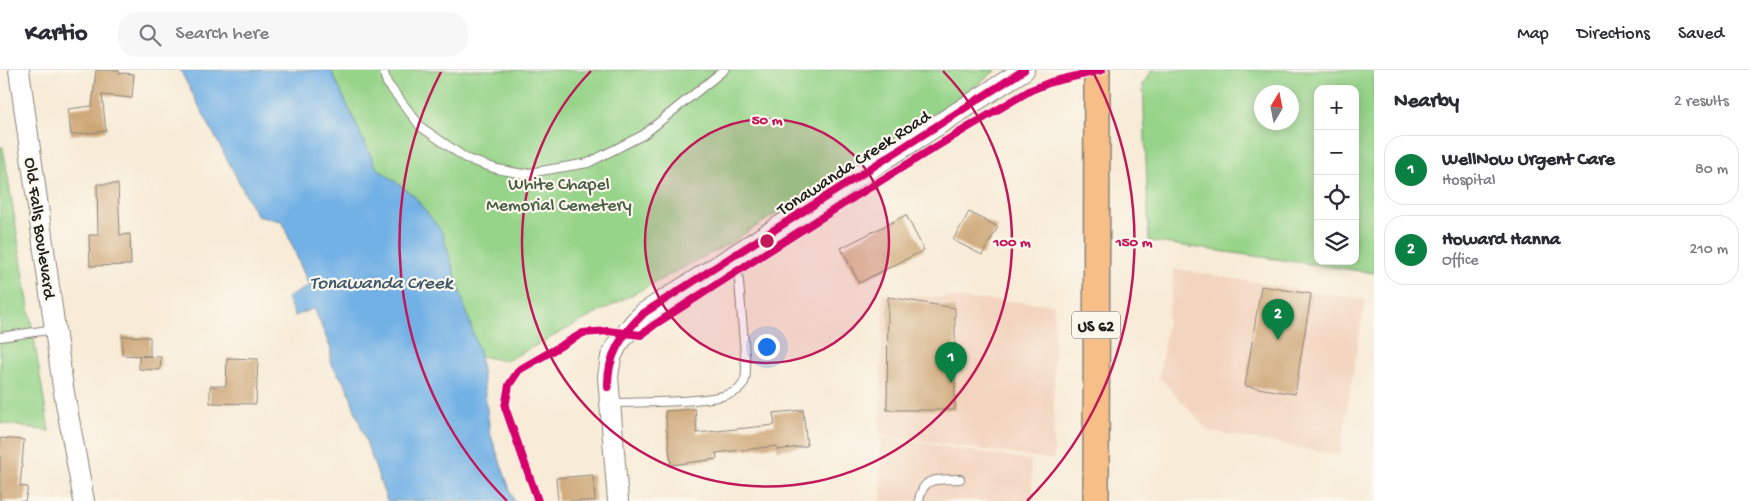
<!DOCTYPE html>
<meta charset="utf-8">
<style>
body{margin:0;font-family:"Gochi Hand",sans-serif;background:#f7f7f7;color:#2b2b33}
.controls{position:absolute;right:15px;top:15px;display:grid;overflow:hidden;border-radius:10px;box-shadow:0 2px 12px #0003}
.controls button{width:45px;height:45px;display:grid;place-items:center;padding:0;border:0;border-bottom:1px solid #e1e1e2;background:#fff;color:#2b2b33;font:25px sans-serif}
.compass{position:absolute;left:1254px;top:15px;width:45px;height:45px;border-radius:50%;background:#fff;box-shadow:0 2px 12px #0003;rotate:10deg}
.you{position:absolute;left:766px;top:276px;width:18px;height:18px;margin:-12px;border:4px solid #fff;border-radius:50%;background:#1a73e8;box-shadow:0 0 0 8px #1a73e833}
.badge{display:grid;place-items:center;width:32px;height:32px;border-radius:50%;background:#0b8043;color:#fff;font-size:16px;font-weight:700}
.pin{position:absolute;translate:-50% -41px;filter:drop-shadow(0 1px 2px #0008)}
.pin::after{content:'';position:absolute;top:26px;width:18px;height:15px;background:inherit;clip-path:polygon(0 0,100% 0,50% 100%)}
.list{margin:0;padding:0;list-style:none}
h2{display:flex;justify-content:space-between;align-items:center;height:65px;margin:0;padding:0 20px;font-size:21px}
h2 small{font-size:16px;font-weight:400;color:#7c7c81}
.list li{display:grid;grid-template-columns:32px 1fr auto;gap:15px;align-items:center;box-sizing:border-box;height:70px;margin:0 10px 10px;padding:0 10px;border:1px solid #e1e1e2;border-radius:20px}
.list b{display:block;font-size:19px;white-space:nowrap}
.list p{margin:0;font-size:16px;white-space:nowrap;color:#7c7c81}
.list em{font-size:16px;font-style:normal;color:#7c7c81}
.icon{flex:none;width:28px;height:28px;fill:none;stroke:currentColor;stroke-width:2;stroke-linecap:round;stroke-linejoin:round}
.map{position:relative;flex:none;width:1374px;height:431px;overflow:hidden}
header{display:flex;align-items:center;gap:30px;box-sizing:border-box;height:70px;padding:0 25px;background:#fff;border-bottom:1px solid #e1e1e2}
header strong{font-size:24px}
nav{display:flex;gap:28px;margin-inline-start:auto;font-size:18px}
.search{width:350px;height:45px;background:#f7f7f7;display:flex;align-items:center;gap:12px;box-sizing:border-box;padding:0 18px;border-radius:20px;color:#7c7c81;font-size:19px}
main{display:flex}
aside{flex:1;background:#fff}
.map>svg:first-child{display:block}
.built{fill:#f3d4be}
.green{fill:#96d489;stroke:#597852;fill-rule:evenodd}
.water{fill:#72b1e5;stroke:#476680}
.building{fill:#cda575}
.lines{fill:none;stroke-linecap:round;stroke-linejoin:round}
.service-casing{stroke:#8a847a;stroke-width:10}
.tertiary-casing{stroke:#8a847a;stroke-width:22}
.primary-casing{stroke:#8a847a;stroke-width:28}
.service{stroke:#fff;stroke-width:8}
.tertiary{stroke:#fff;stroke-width:20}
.primary{stroke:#f7be88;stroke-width:25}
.cycleway-casing{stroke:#fbf7ec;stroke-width:11}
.cycleway{stroke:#d6006c;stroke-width:8}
.ring{fill:none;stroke:#c2185b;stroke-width:2.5}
.labels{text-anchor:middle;stroke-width:4.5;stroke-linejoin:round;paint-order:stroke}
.shield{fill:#fbf7ec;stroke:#5f5e5a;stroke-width:1}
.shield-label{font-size:16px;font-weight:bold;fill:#1c1c1c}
.street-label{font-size:18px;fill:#1c1c1c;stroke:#fbf7ec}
.park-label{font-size:18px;fill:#475c42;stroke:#fbf7ec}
.water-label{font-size:19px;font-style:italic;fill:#3e586c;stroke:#fbf7ec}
.centre{fill:#c2185b;stroke:#fbf7ec;stroke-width:2.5}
.ring-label{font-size:15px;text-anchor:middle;font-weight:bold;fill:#c2185b;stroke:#fbf7ec;stroke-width:4.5;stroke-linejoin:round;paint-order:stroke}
</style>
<header>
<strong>Kartio</strong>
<div class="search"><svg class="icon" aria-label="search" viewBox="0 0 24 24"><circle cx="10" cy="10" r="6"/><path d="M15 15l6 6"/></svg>Search here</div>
<nav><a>Map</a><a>Directions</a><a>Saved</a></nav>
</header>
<main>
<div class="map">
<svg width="1374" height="431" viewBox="0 0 1374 431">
<rect width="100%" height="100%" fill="#fbf7ec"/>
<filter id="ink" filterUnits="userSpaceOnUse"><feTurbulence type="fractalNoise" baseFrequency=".02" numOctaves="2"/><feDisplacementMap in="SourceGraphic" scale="10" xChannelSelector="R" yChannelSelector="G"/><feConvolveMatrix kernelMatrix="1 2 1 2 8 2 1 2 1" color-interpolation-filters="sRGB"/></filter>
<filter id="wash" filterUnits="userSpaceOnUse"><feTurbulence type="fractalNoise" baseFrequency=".0096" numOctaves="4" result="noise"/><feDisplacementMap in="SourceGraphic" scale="20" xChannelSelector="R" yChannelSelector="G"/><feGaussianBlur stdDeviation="1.12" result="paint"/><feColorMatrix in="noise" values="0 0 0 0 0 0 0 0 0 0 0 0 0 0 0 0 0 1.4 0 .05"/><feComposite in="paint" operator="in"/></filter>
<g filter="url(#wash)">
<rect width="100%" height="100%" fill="#f8ebd7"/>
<g class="built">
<polygon points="1175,199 1365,230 1340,385 1209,361 1159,307"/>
<polygon points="883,224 1054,234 1054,390 880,365"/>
<polygon points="881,367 1030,390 1034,431 881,431"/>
</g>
<g class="green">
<polygon points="331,0 996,0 964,25 728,174 506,291 480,286 466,242 414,126 376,98"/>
<path d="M 1152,0 L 1374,0 L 1374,203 L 1149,171 L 1143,14 ZM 1318,19 L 1355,19 L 1355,191 L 1318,191 ZM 1262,22 L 1292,22 L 1292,52 L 1262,52 Z"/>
<polygon points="0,77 3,77 49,361 0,353"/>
</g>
<polygon class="water" points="180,0 331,0 376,97 414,126 442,162 480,286 490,363 514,431 387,431 347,317 330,292 331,279 314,238 295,246 287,228 309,216 282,151 257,146"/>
<g id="blocks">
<g class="building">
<polygon points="96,0 119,0 119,3 134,4 132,28 102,25 106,61 71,65 68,39 92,36"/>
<polygon points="97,114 118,114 120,165 130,164 131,195 90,196 89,165 98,165"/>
<polygon points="969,142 998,157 982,185 953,170"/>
<polygon points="906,145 924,180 859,213 841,178"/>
<polygon points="1261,216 1311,224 1295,324 1245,316"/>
<polygon points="888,227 955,238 955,340 887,340"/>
<polygon points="122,266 150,267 150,286 122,285"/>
<polygon points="139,286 161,287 160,300 139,299"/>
<polygon points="227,288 258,289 256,334 210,333 210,316 226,316"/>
<polygon points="695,339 697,363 775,355 773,343 803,340 807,376 777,380 777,376 716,383 717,389 671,395 665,341"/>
<polygon points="0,368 24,370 20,416 28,417 25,431 0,431"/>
<polygon points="593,405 595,431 558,431 556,408"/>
</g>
</g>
</g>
<g filter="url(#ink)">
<use href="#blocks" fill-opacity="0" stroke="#8a847a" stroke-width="1"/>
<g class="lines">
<defs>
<g id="service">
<polyline points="383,0 387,13 421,57 467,89 497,99 523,104 588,93 643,65 724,0"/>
<polyline points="0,267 55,259"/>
<path d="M 610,333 C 636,332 722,334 739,319 C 746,313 746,305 746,297 L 738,200 L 739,186"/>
<path d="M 919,431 C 923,405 938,410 960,409"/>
</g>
<g id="tertiary">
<polyline points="19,0 63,317 84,431"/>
<polyline points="618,431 608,307 611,287 617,275 634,253 644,243 1024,0"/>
</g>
<polyline id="primary" points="1096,431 1097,0"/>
</defs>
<use href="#service" class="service-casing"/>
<use href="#tertiary" class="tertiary-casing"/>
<use href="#primary" class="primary-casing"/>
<use href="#service" class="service"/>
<use href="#tertiary" class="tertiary"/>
<use href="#primary" class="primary"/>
<defs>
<g id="cycleway">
<path d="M 608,317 C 607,286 622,264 644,243 L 1024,0"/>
<path d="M 538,431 L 505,337 L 509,315 L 519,300 L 583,263 L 608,261 L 641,265 L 654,255 C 778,174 903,95 1031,20 L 1051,12 L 1102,0"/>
</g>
</defs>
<use href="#cycleway" class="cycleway-casing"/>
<use href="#cycleway" class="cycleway"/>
</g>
</g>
<circle cx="767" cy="171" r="122" fill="#c2185b" fill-opacity=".12"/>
<g class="ring">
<circle cx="767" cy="171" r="122"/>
<path d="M943 1A245 245 0 1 1 591 1"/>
<path d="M507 431A367 367 0 0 1 441 2M1093 2A367 367 0 0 1 1027 431"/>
</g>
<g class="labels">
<rect class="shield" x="1072" y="241.5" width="48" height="27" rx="4"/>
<g class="shield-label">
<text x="1096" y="261">US 62</text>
</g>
<g class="street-label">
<text transform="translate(853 92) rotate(-33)" y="6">Tonawanda Creek Road</text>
<text transform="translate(41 158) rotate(82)" y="6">Old Falls Boulevard</text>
</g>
<g class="park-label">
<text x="559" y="119">White Chapel<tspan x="559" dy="21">Memorial Cemetery</tspan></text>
</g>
<g class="water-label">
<text x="381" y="218">Tonawanda Creek</text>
</g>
</g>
<circle cx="767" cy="171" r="8" class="centre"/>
<g class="ring-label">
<text x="767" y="54">50 m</text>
<text x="1012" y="176">100 m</text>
<text x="1134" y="176">150 m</text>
</g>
</svg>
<div class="controls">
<button>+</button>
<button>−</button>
<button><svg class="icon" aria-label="locate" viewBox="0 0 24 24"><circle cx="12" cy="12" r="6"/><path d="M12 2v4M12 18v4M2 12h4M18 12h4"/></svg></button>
<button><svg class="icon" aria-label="layers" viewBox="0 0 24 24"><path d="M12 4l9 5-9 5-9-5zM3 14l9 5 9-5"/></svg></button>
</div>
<svg class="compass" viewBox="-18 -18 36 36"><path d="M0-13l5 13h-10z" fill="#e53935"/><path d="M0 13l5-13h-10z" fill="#7c7c81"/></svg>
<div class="you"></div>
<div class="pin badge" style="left:951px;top:313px">1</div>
<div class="pin badge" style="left:1278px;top:270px">2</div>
</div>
<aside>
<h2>Nearby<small>2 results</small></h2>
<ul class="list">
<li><span class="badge">1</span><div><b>WellNow Urgent Care</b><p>Hospital</p></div><em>80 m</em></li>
<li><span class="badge">2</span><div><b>Howard Hanna</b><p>Office</p></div><em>210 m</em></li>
</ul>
</aside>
</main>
